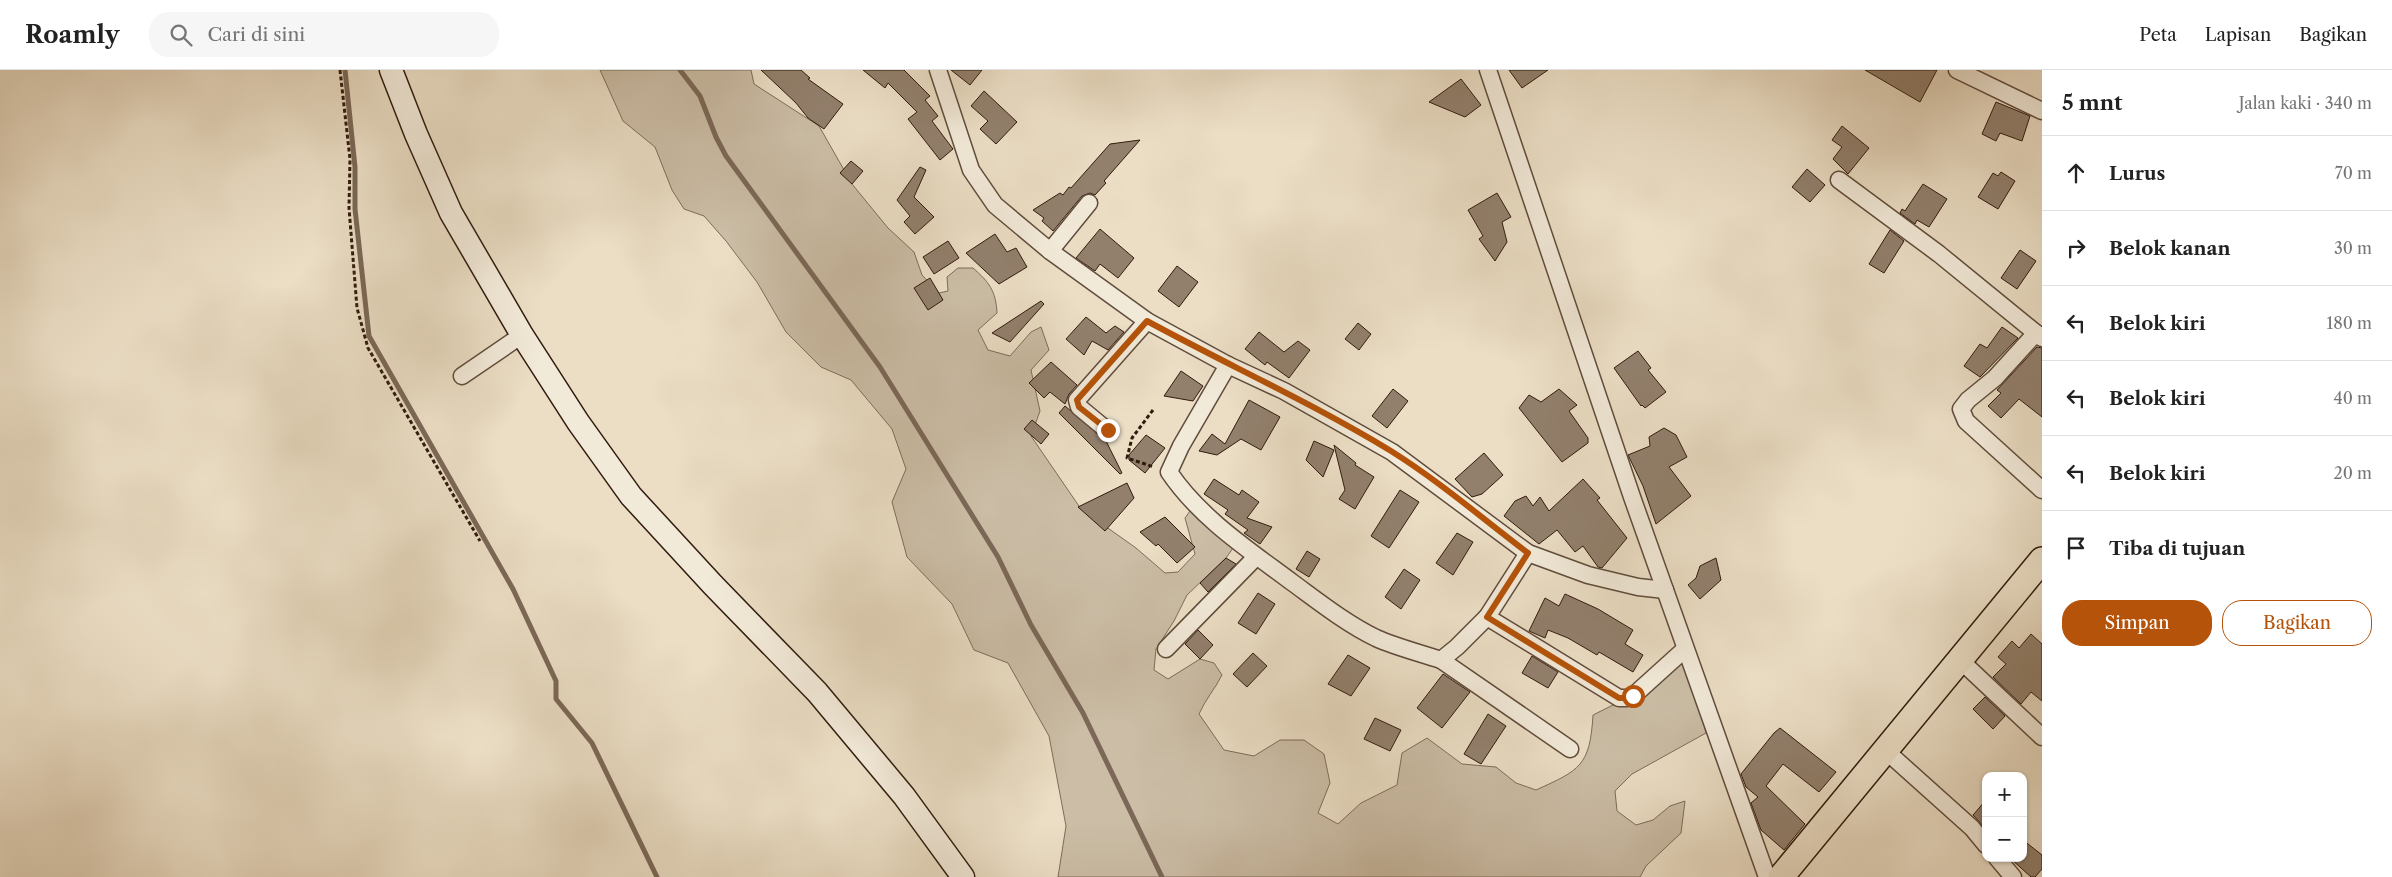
<!DOCTYPE html>
<html lang="id">
<meta charset="utf-8">
<style>
body{margin:0;font-family:"Libre Caslon Text",serif;background:#f6f6f6;color:#222}
.controls{position:absolute;right:15px;bottom:15px;display:grid;overflow:hidden;border-radius:10px;box-shadow:0 1px 4px #0004}
.controls button{width:45px;height:45px;display:grid;place-items:center;padding:0;border:0;border-bottom:1px solid #e0e0e0;background:#fff;color:#222;font:25px sans-serif}
.stop{position:absolute;width:15px;height:15px;margin:-11px;border:4px solid #b45309;border-radius:50%;background:#fff}
.stop.end{background:#b45309;border-color:#fff;box-shadow:0 1px 5px #0008}
.list{margin:0;padding:0;list-style:none}
h2{display:flex;justify-content:space-between;align-items:center;height:65px;margin:0;padding:0 20px;font-size:21px}
h2 small{font-size:16px;font-weight:400;color:#767676}
.list li{display:grid;grid-template-columns:32px 1fr auto;gap:15px;align-items:center;box-sizing:border-box;height:75px;padding:0 20px;border-top:1px solid #e0e0e0}
.list b{display:block;font-size:19px;white-space:nowrap}
.list em{font-size:16px;font-style:normal;color:#767676}
.actions{display:flex;gap:10px;padding:15px 20px}
.actions a{flex:1;padding:11px 0;border:1px solid #b45309;border-radius:20px;text-align:center;font-size:18px;color:#b45309}
.actions .main{background:#b45309;color:#fff}
.icon{flex:none;width:28px;height:28px;fill:none;stroke:currentColor;stroke-width:2;stroke-linecap:round;stroke-linejoin:round}
.map{position:relative;flex:none;width:2042px;height:807px;overflow:hidden}
header{display:flex;align-items:center;gap:30px;box-sizing:border-box;height:70px;padding:0 25px;background:#fff;border-bottom:1px solid #e0e0e0}
header strong{font-size:24px}
nav{display:flex;gap:28px;margin-inline-start:auto;font-size:18px}
.search{width:350px;height:45px;background:#f6f6f6;display:flex;align-items:center;gap:12px;box-sizing:border-box;padding:0 18px;border-radius:20px;color:#767676;font-size:19px}
main{display:flex}
aside{flex:1;background:#fff}
.map>svg:first-child{display:block}
.green{fill:#cbbda6;stroke:#7e6c5a}
.lines{fill:none;stroke-linecap:round;stroke-linejoin:round}
.stream{stroke:#7b6857;stroke-width:5}
.building{fill:#92806d;stroke:#311b0e}
.street-casing{stroke:#604c3c;stroke-width:19}
.secondary-casing{stroke:#311b0e;stroke-width:25}
.primary-casing{stroke:#311b0e;stroke-width:28}
.path{stroke:#311b0e;stroke-width:3;stroke-dasharray:4 2.5;stroke-linecap:butt}
.street{stroke:#f2ead9;stroke-width:16}
.secondary{stroke:#f2ead9;stroke-width:22}
.primary{stroke:#ebdec5;stroke-width:25}
.route{stroke:#b45309;stroke-width:6}
</style>
<header>
<strong>Roamly</strong>
<div class="search"><svg class="icon" aria-label="search" viewBox="0 0 24 24"><circle cx="10" cy="10" r="6"/><path d="M15 15l6 6"/></svg>Cari di sini</div>
<nav><a>Peta</a><a>Lapisan</a><a>Bagikan</a></nav>
</header>
<main>
<div class="map">
<svg width="2042" height="807" viewBox="0 0 2042 807">
<rect width="100%" height="100%" fill="#ebdec5"/>
<filter id="stains"><feTurbulence type="fractalNoise" baseFrequency=".004" numOctaves="4"/><feColorMatrix values="0 0 0 0 .2 0 0 0 0 .09 0 0 0 0 .02 0 0 0 .5 -.17"/></filter>
<radialGradient id="worn" r=".72"><stop offset=".6" stop-color="#630" stop-opacity="0"/><stop offset="1" stop-color="#630" stop-opacity=".3"/></radialGradient>
<path class="green" d="M 600,0 L 751,0 L 754,14 L 819,56 L 852,114 L 888,158 L 914,182 L 922,205 L 939,223 L 948,221 L 947,207 L 958,198 L 973,198 C 989,212 996,221 997,243 L 978,260 L 988,280 L 1010,286 L 1031,262 L 1041,257 L 1049,280 L 1031,300 L 1040,341 L 1031,366 L 1081,439 L 1136,478 L 1165,503 L 1178,502 L 1195,484 L 1185,448 L 1190,441 L 1233,478 L 1226,488 L 1187,525 L 1174,551 L 1156,579 L 1154,600 L 1168,609 L 1200,589 L 1214,593 L 1222,605 C 1215,619 1205,630 1199,644 L 1224,680 L 1254,686 L 1280,670 L 1304,670 L 1324,684 L 1330,713 L 1318,743 L 1338,754 L 1361,733 L 1397,715 L 1402,683 L 1427,668 L 1462,694 L 1496,697 L 1516,713 L 1536,720 C 1580,700 1590,696 1593,645 L 1627,628 L 1688,585 L 1706,663 L 1632,704 L 1615,721 L 1617,741 L 1636,755 L 1653,750 L 1670,736 L 1685,731 L 1681,763 L 1646,796 L 1640,807 L 1058,807 L 1066,756 L 1049,666 L 1008,593 L 974,580 L 952,534 L 907,487 L 892,432 L 906,399 L 892,359 L 851,310 L 821,297 L 786,262 L 757,212 L 726,171 L 704,146 L 684,139 L 672,120 L 655,77 L 623,51 Z"/>
<g class="lines">
<g class="stream">
<polyline points="345,0 355,97 355,139 369,266 513,519 556,611 556,629 592,673 657,807"/>
<polyline points="680,0 700,26 716,67 726,86 880,297 998,487 1031,555 1083,643 1162,807"/>
</g>
</g>
<g class="building">
<polygon points="761,0 801,0 810,8 808,9 843,34 824,59 808,48 796,33"/>
<polygon points="863,0 904,0 930,26 925,30 938,46 932,51 953,79 940,90 908,49 917,42 888,13 885,18"/>
<polygon points="951,0 982,0 970,15"/>
<polygon points="1509,0 1548,0 1522,18"/>
<polygon points="1865,0 1937,0 1920,32"/>
<polygon points="1461,9 1481,35 1465,47 1429,32"/>
<polygon points="984,21 1017,52 996,74 980,59 988,51 971,36"/>
<polygon points="1996,32 2030,46 2022,71 2000,63 1996,71 1982,64"/>
<polygon points="1842,56 1869,78 1848,104 1833,89 1842,77 1832,70"/>
<polygon points="1140,70 1104,111 1106,113 1095,125 1090,123 1082,126 1053,161 1042,151 1044,148 1033,140 1060,123 1063,125 1069,117 1071,118 1110,74"/>
<polygon points="851,91 863,101 852,114 840,103"/>
<polygon points="920,97 926,100 914,127 934,147 915,164 904,152 910,146 897,130"/>
<polygon points="1807,99 1825,115 1810,132 1792,117"/>
<polygon points="2001,102 2015,111 1998,139 1978,127 1993,103 1998,106"/>
<polygon points="1923,114 1947,129 1929,157 1917,150 1915,154 1900,143 1902,139 1905,141"/>
<polygon points="1497,123 1511,147 1502,152 1507,172 1495,191 1479,169 1483,166 1468,140"/>
<polygon points="1100,159 1134,188 1118,208 1100,194 1095,201 1076,188"/>
<polygon points="1890,160 1904,171 1884,203 1869,194"/>
<polygon points="995,164 1007,182 1016,178 1027,197 999,214 966,183"/>
<polygon points="948,171 959,188 934,204 923,187"/>
<polygon points="2020,180 2036,191 2017,219 2001,208"/>
<polygon points="1177,196 1198,212 1179,237 1158,221"/>
<polygon points="930,208 943,230 928,240 914,218"/>
<polygon points="1041,231 1044,234 1010,272 992,263"/>
<polygon points="1086,247 1106,263 1115,256 1124,262 1108,280 1092,271 1084,285 1066,269"/>
<polygon points="1358,253 1371,264 1359,280 1345,269"/>
<polygon points="2002,257 2018,268 1980,307 1964,296 1980,274 1987,278"/>
<polygon points="1259,262 1284,282 1298,271 1310,280 1289,308 1267,292 1265,295 1245,279"/>
<polygon points="2037,277 2042,278 2042,347 2019,329 2001,348 1988,336 2001,323 1997,320"/>
<polygon points="1638,281 1651,298 1648,300 1666,322 1645,338 1642,335 1641,336 1614,298"/>
<polygon points="1051,292 1077,315 1069,324 1065,334 1050,322 1044,328 1029,313"/>
<polygon points="1181,301 1203,316 1193,331 1164,326"/>
<polygon points="1393,319 1408,331 1387,358 1372,346"/>
<polygon points="1559,319 1577,335 1569,341 1588,368 1588,373 1562,392 1519,338 1529,325 1541,332"/>
<polygon points="1249,330 1280,347 1261,380 1241,369 1217,385 1199,381 1212,364 1225,374"/>
<polygon points="1065,336 1106,371 1122,403 1120,404 1059,343"/>
<polygon points="1032,350 1049,364 1041,374 1024,359"/>
<polygon points="1664,358 1676,365 1687,387 1669,397 1691,426 1656,454 1643,416 1628,385 1650,376 1649,367"/>
<polygon points="1146,365 1165,378 1145,403 1129,390 1129,385"/>
<polygon points="1314,371 1334,380 1323,407 1306,390"/>
<polygon points="1334,375 1356,393 1355,395 1374,407 1355,439 1339,429 1345,420"/>
<polygon points="1484,383 1503,405 1482,424 1472,427 1455,409"/>
<polygon points="1214,409 1239,425 1242,420 1259,432 1247,448 1272,457 1260,474 1244,463 1248,460 1225,444 1228,440 1204,424"/>
<polygon points="1583,409 1600,428 1597,430 1627,468 1602,498 1598,497 1583,476 1575,482 1557,460 1539,474 1504,446 1515,431 1526,426 1533,436 1540,427 1549,441"/>
<polygon points="1127,413 1134,428 1105,461 1078,437"/>
<polygon points="1400,420 1419,432 1389,478 1371,466"/>
<polygon points="1165,447 1195,477 1177,493 1158,474 1156,476 1140,462"/>
<polygon points="1457,463 1473,472 1453,505 1436,493"/>
<polygon points="1307,481 1320,489 1309,507 1296,499"/>
<polygon points="1226,488 1236,494 1208,522 1200,513"/>
<polygon points="1716,488 1721,510 1700,529 1688,515 1696,508 1700,496"/>
<polygon points="1404,499 1420,510 1401,539 1385,527"/>
<polygon points="1258,523 1275,534 1256,564 1238,553"/>
<polygon points="1565,524 1598,539 1633,560 1625,574 1643,585 1633,602 1599,582 1597,585 1568,568 1548,560 1545,568 1529,561 1545,528 1559,536"/>
<polygon points="1198,560 1213,575 1200,589 1185,574"/>
<polygon points="2031,564 2042,574 2042,631 2031,622 2021,634 1993,607 2006,594 1998,587 2012,571 2019,578"/>
<polygon points="1253,583 1267,596 1247,617 1233,604"/>
<polygon points="1348,585 1370,598 1351,626 1328,614"/>
<polygon points="1532,586 1558,602 1548,618 1522,603"/>
<polygon points="1443,604 1470,622 1442,658 1417,638"/>
<polygon points="1985,627 2005,646 1993,659 1973,639"/>
<polygon points="1488,644 1506,656 1481,694 1464,684"/>
<polygon points="1375,648 1401,660 1390,681 1364,669"/>
<polygon points="1780,658 1836,702 1819,722 1783,694 1766,716 1805,754 1784,780 1761,760 1751,733 1758,727 1746,717 1741,704 1774,663"/>
<polygon points="1986,730 1986,759 1973,745"/>
<polygon points="2023,770 2042,785 2042,799 2035,807 2031,807 2010,788 2023,788"/>
</g>
<g class="lines">
<defs>
<g id="street">
<polyline points="938,0 971,100 995,135 1050,181 1147,251 1228,295 1284,321 1392,382 1528,483 1588,505 1638,517 1665,520"/>
<polyline points="1488,0 1632,427 1767,807"/>
<polyline points="1957,0 2042,41"/>
<polyline points="1839,110 1939,184 2042,268"/>
<polyline points="1050,181 1089,133"/>
<polyline points="2036,263 1995,308 1968,330 1961,339 1966,351 2042,420"/>
<path d="M 1228,295 L 1181,376 L 1169,402 C 1200,448 1249,480 1293,513 C 1319,532 1347,554 1376,568 C 1396,577 1420,583 1441,590 L 1457,577 L 1487,547 L 1528,483"/>
<polyline points="462,306 522,265"/>
<polyline points="1108,361 1079,337 1077,330 1147,251"/>
<polyline points="1487,547 1619,628 1627,628 1633,626 1685,579"/>
<polyline points="1166,579 1256,487"/>
<polyline points="1441,590 1570,679"/>
<polyline points="1960,590 2042,667"/>
<polyline points="1885,680 1972,758 1986,775"/>
<polyline points="1997,788 2013,807"/>
</g>
<polyline id="secondary" points="391,0 416,64 451,143 522,265 578,352 631,426 713,515 817,622 904,726 963,807"/>
<polyline id="primary" points="1781,807 2042,490"/>
</defs>
<use href="#street" class="street-casing"/>
<use href="#secondary" class="secondary-casing"/>
<use href="#primary" class="primary-casing"/>
<g class="path">
<polyline points="340,0 350,89 349,138 357,238 368,278 480,471"/>
<polyline points="1153,340 1132,368 1127,388 1154,397"/>
</g>
<use href="#street" class="street"/>
<use href="#secondary" class="secondary"/>
<use href="#primary" class="primary"/>
</g>
<g class="lines">
<path class="route" d="M 1108,360 L 1079,337 L 1077,330 L 1147,251 C 1228,295 1312,333 1391,381 C 1439,411 1483,449 1528,483 L 1487,547 L 1619,628 L 1627,628 L 1633,626"/>
</g>
<rect width="100%" height="100%" filter="url(#stains)"/>
<rect width="100%" height="100%" fill="url(#worn)"/>
</svg>
<div class="controls">
<button>+</button>
<button>−</button>
</div>
<div class="stop" style="left:1633px;top:626px"></div>
<div class="stop end" style="left:1108px;top:360px"></div>
</div>
<aside>
<h2>5 mnt<small>Jalan kaki · 340 m</small></h2>
<ul class="list">
<li><svg class="icon" aria-label="ahead" viewBox="0 0 24 24"><path d="M12 20V5M6 11l6-6 6 6"/></svg><div><b>Lurus</b></div><em>70 m</em></li>
<li><svg class="icon" aria-label="right" viewBox="0 0 24 24"><path d="M7 20v-9h11M14 6l5 5-5 5"/></svg><div><b>Belok kanan</b></div><em>30 m</em></li>
<li><svg class="icon" aria-label="left" viewBox="0 0 24 24"><path d="M17 20v-9H6M10 6l-5 5 5 5"/></svg><div><b>Belok kiri</b></div><em>180 m</em></li>
<li><svg class="icon" aria-label="left" viewBox="0 0 24 24"><path d="M17 20v-9H6M10 6l-5 5 5 5"/></svg><div><b>Belok kiri</b></div><em>40 m</em></li>
<li><svg class="icon" aria-label="left" viewBox="0 0 24 24"><path d="M17 20v-9H6M10 6l-5 5 5 5"/></svg><div><b>Belok kiri</b></div><em>20 m</em></li>
<li><svg class="icon" aria-label="arrive" viewBox="0 0 24 24"><path d="M6 21V4h12l-3 4 3 4H6"/></svg><div><b>Tiba di tujuan</b></div></li>
</ul>
<div class="actions"><a class="main">Simpan</a><a>Bagikan</a></div>
</aside>
</main>
